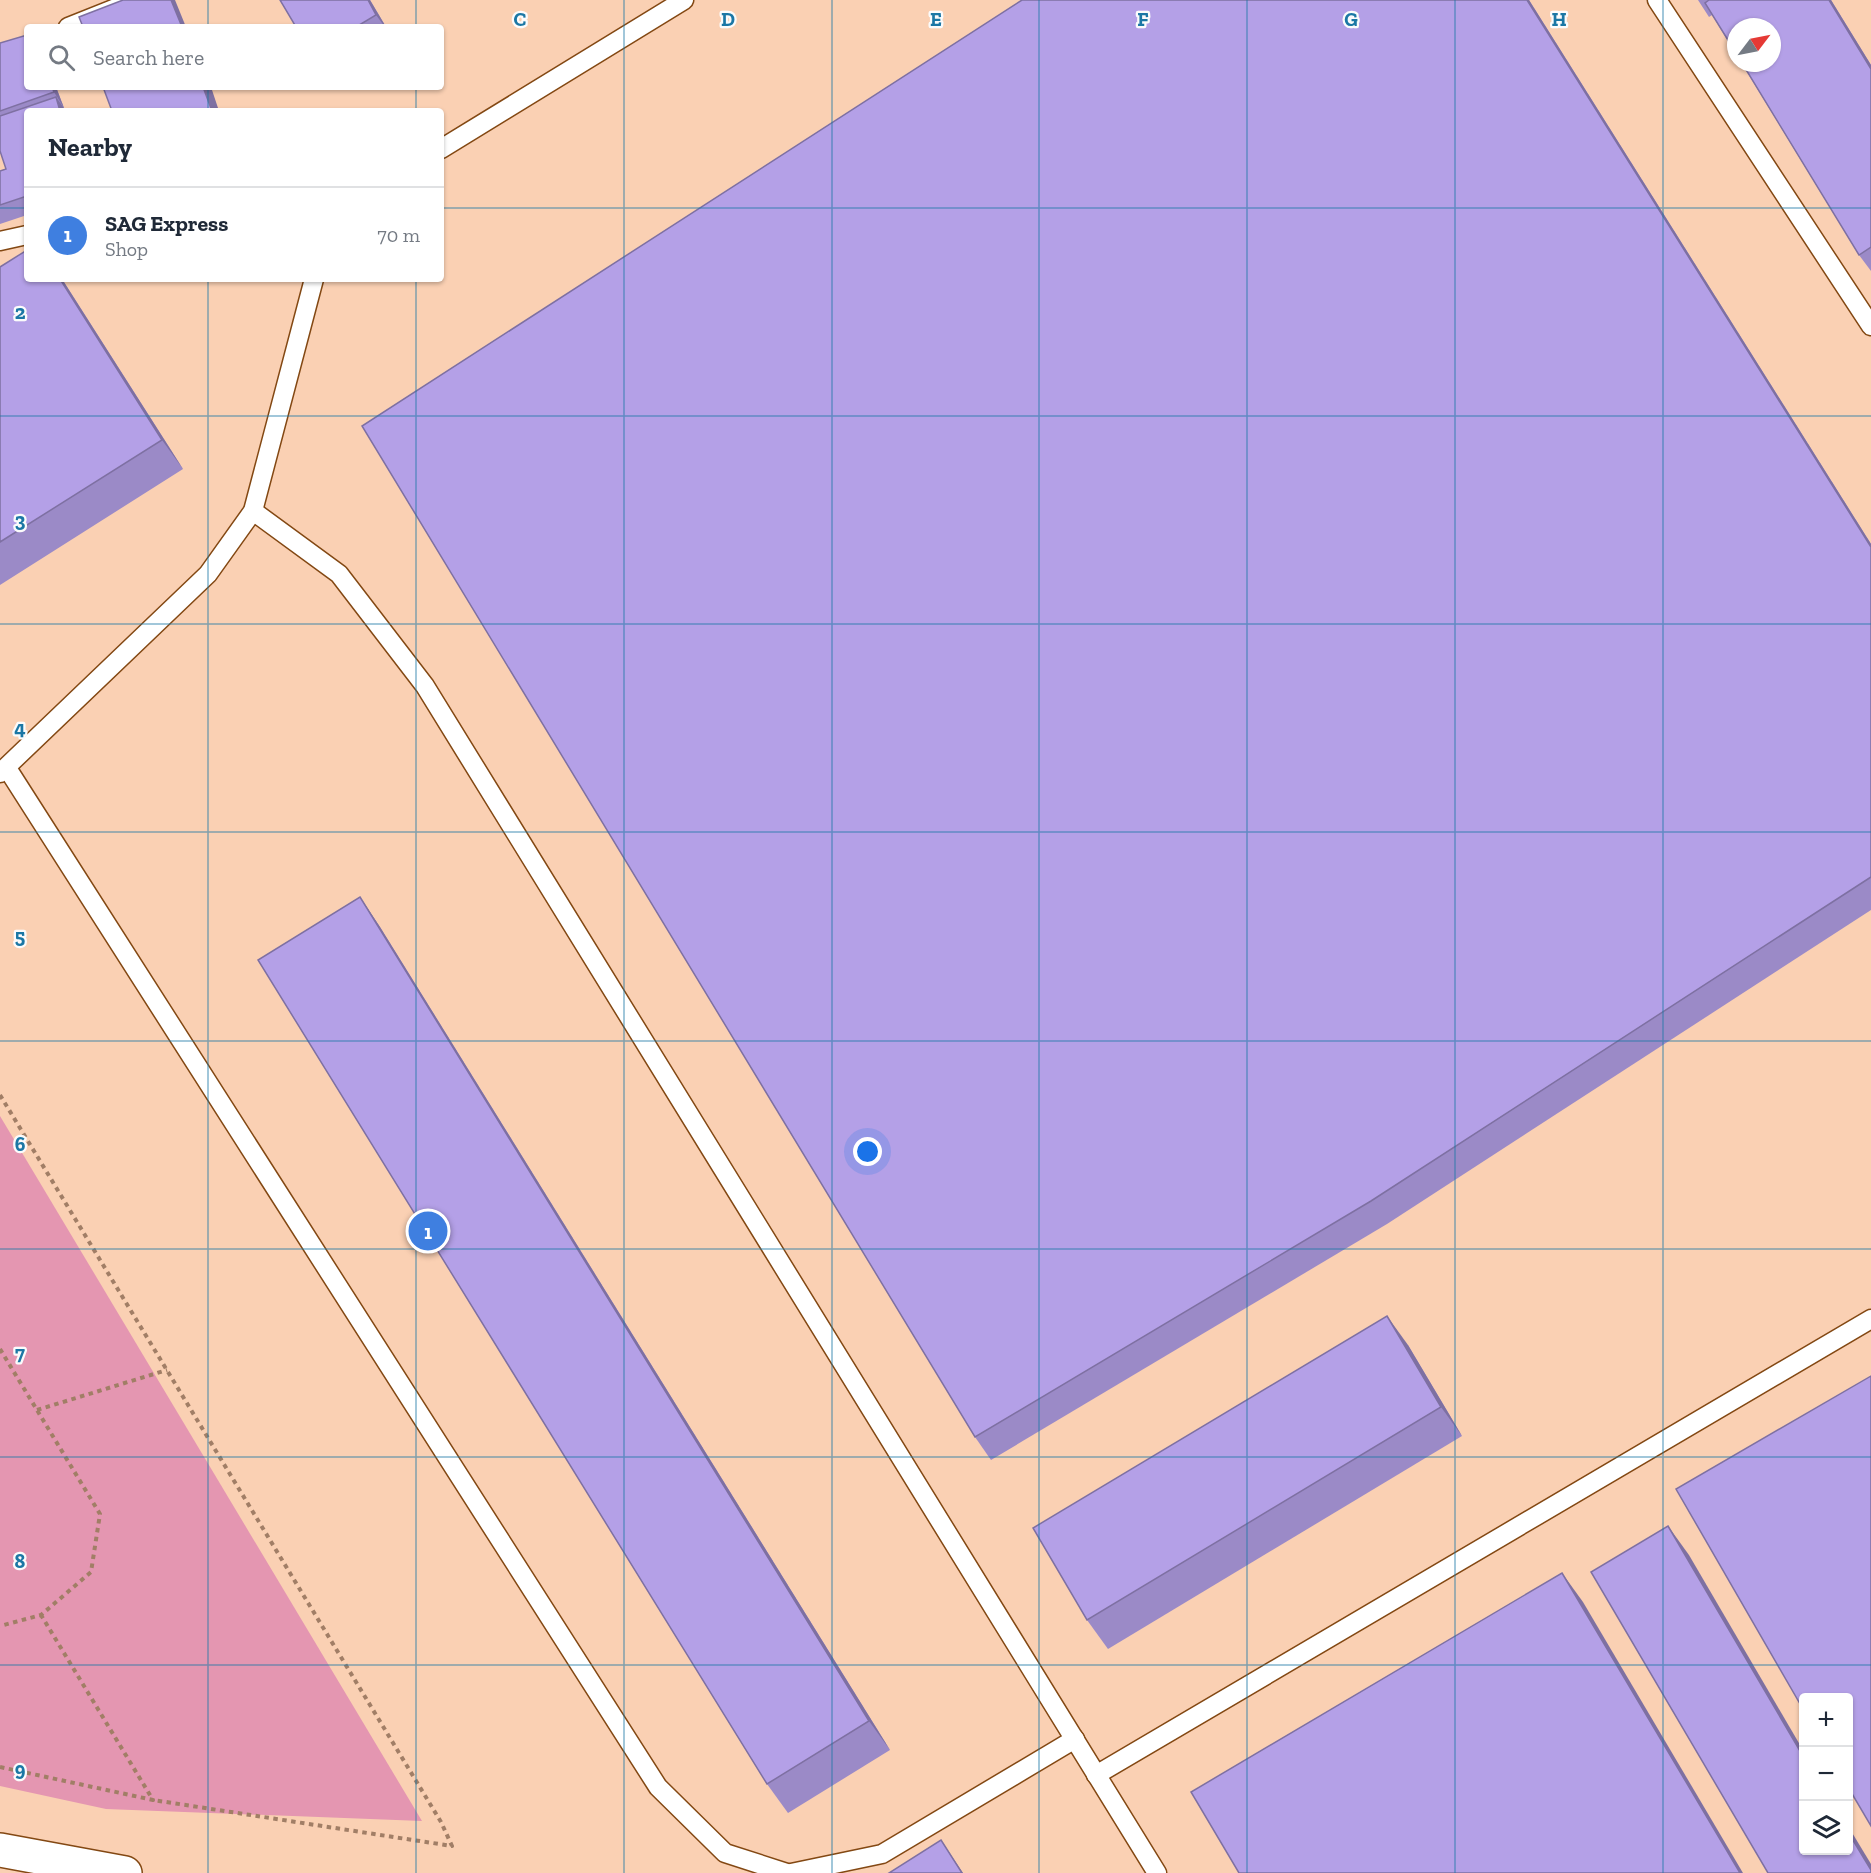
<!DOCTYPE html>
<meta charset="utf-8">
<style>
body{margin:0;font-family:"Zilla Slab",serif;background:#f6f6f7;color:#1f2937}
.controls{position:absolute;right:18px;bottom:18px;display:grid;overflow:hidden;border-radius:6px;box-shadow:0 2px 4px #0004}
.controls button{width:54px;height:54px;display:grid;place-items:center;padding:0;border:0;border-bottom:2px solid #e0e1e3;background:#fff;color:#1f2937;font:30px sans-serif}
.compass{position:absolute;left:1727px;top:18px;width:54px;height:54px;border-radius:50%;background:#fff;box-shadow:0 2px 4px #0004;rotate:58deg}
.you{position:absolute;left:868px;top:1152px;width:21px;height:21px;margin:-15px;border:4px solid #fff;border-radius:50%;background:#1a73e8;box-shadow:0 0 0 9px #1a73e833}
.badge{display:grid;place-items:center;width:39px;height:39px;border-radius:50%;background:#1b77a5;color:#fff;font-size:20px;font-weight:700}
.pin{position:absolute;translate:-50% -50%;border:3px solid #fff;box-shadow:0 2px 6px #0006}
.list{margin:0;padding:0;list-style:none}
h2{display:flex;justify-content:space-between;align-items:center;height:78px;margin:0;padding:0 24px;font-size:26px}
h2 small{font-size:20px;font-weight:400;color:#747a83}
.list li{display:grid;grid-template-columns:39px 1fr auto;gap:18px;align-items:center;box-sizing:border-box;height:96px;padding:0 24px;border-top:2px solid #e0e1e3}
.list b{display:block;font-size:22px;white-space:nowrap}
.list p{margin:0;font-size:20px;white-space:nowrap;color:#747a83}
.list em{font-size:20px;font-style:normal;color:#747a83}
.icon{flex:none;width:33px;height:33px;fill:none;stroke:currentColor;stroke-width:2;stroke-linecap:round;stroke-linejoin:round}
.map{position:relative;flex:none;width:1871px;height:1873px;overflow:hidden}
.search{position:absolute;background:#fff;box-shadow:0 2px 4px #0004;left:24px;top:24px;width:420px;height:66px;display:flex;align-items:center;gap:15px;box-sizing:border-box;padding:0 21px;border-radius:6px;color:#747a83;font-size:22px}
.panel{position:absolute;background:#fff;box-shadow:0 2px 4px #0004;left:24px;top:108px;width:420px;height:174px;border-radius:6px}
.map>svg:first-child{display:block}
.green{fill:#e496b1}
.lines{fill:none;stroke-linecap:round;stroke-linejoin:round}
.lane-casing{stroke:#834813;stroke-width:21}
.street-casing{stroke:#834813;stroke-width:36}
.path{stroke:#a17e66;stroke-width:4;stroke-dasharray:4.5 4.5;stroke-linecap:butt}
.lane{stroke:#fff;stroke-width:18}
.street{stroke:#fff;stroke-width:33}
.wall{fill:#9b8ac7}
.shaded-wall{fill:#7e70a2}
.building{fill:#b4a0e7;stroke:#7e70a2;stroke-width:1.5}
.grid{fill:none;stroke:#1b77a5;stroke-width:1.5;stroke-opacity:0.55}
.grid-label{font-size:20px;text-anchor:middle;font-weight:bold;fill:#1b77a5;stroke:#fbfbfb;stroke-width:4.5;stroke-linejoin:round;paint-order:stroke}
</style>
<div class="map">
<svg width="1871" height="1873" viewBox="0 0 1871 1873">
<rect width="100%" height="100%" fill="#fad0b3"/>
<polygon class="green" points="0,1116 422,1821 106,1809 0,1786"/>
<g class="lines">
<defs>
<g id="lane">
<polyline points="1657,0 1871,326"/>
<polyline points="68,27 136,0"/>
<polyline points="441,149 684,0"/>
<polyline points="0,241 27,235"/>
<polyline points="253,511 339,574 425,686 1157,1873"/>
<polyline points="7,768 658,1787 725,1853 787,1873"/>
<polyline points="0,773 208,574 253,511 314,279"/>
<polyline points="1096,1775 1871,1319"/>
<polyline points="791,1873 882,1854 1075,1739"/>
</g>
<polyline id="street" points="0,1850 125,1873"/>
</defs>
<use href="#lane" class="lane-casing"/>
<use href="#street" class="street-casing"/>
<g class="path">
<polyline points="0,1095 441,1822 452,1846 153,1800"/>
<polyline points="0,1349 100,1514 91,1572 41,1615 0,1626"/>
<polyline points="37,1410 167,1370"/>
<polyline points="0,1767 153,1800 41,1615"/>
</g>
<use href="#lane" class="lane"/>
<use href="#street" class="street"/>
</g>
<g class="wall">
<polygon points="280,0 370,0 386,27 296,27"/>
<polygon points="1529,0 1871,544 1871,910 1387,1224 991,1460 975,1437"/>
<polygon points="1698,0 1831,0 1871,65 1871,271 1859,255 1712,15 1709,17"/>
<polygon points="0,43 56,87 64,108 63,108 66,111 27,111 27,215 0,224 0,171 6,169 0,151"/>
<polygon points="0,267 27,279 62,279 183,469 0,585"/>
<polygon points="360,897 380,927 890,1750 788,1813 767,1784"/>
<polygon points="1408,1345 1462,1436 1108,1649 1087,1620"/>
</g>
<g class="shaded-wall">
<polygon points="171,0 175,0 186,27 182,27"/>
<polygon points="368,0 370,0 386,27 385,27 376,15"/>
<polygon points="1527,0 1529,0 1871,544 1871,547"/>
<polygon points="1829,0 1831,0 1871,65 1871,69"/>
<polygon points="52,87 56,87 64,108 54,92"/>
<polygon points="203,87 211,87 219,111 212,111"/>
<polygon points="56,97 66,111 60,111"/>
<polygon points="60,279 62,279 183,469 162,440"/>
<polygon points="360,897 380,927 890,1750 869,1721"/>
<polygon points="1387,1316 1408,1345 1462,1436 1441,1407"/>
<polygon points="1668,1526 1689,1555 1803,1750 1803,1756"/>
<polygon points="1562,1573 1583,1602 1743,1873 1740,1873"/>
<polygon points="1848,1826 1871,1864 1871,1870 1848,1832"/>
<polygon points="941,1840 963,1873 962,1873"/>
</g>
<g class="building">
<polygon points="123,0 171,0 182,27 83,27 79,17"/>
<polygon points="280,0 368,0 376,15 356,27 296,27"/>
<polygon points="1022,0 1527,0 1871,547 1871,877 1371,1201 975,1437 362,426"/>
<polygon points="1709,0 1829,0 1871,69 1871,247 1859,255 1742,63 1772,63 1772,27 1736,27 1736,53 1705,3"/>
<polygon points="27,35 27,87 52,87 54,92 0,111 0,43"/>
<polygon points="103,87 203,87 212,111 112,111"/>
<polygon points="56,97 60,111 27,111 27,196 0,205 0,171 6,169 0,151 0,116"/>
<polygon points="27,250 27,279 60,279 162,440 0,542 0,267"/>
<polygon points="360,897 869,1721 767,1784 258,960"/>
<polygon points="1387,1316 1441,1407 1087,1620 1033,1528"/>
<polygon points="1871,1376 1871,1826 1848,1787 1848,1698 1803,1698 1803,1709 1676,1489"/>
<polygon points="1668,1526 1803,1756 1803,1851 1848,1851 1848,1832 1871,1870 1871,1873 1768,1873 1591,1572"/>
<polygon points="1562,1573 1740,1873 1239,1873 1191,1792"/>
<polygon points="941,1840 962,1873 889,1873"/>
</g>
<path class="grid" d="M 208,0 L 208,27M 416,0 L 416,27M 624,0 L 624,1873M 832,0 L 832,1873M 1039,0 L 1039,1873M 1247,0 L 1247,1873M 1455,0 L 1455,1873M 1663,0 L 1663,1873M 208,87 L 208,111M 416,87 L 416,111M 0,208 L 27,208M 441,208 L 1871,208M 208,279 L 208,1873M 416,279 L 416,1873M 0,416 L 1871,416M 0,624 L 1871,624M 0,832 L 1871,832M 0,1041 L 1871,1041M 0,1249 L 1871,1249M 0,1457 L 1871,1457M 0,1665 L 1871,1665"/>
<g class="grid-label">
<text x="520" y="26">C</text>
<text x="728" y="26">D</text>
<text x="936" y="26">E</text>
<text x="1143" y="26">F</text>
<text x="1351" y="26">G</text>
<text x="1559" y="26">H</text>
<text x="20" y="319">2</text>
<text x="20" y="527">3</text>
<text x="20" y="735">4</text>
<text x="20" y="943">5</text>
<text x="20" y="1151">6</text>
<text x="20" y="1360">7</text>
<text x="20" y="1568">8</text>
<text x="20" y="1776">9</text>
</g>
</svg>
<div class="controls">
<button>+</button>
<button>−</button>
<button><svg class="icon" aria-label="layers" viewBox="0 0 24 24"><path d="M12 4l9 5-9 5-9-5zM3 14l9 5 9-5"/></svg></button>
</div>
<svg class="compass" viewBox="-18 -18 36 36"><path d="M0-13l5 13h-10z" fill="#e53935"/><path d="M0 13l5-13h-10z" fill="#747a83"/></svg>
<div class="you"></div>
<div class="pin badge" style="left:428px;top:1231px;background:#3f7fe0">1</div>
<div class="search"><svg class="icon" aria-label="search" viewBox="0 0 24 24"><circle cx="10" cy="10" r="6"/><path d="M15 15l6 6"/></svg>Search here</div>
<section class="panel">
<h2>Nearby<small></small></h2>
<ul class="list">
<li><span class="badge" style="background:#3f7fe0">1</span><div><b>SAG Express</b><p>Shop</p></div><em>70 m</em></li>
</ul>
</section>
</div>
